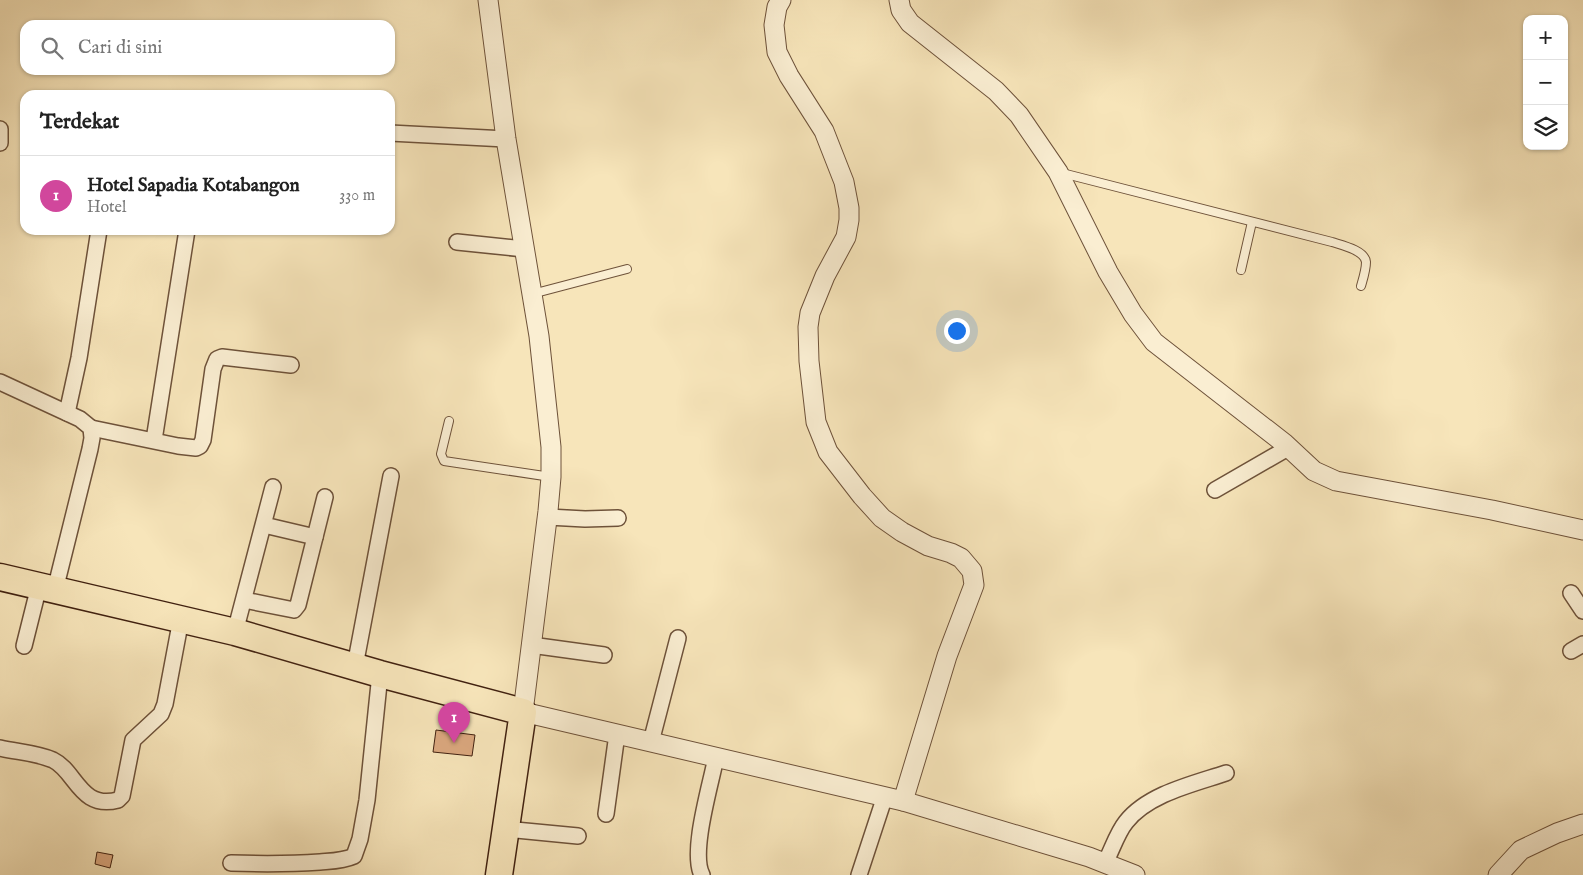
<!DOCTYPE html>
<html lang="id">
<meta charset="utf-8">
<style>
body{margin:0;font-family:"IM FELL English",serif;background:#f6f6f6;color:#222}
.controls{position:absolute;right:15px;top:15px;display:grid;overflow:hidden;border-radius:10px;box-shadow:0 1px 4px #0004}
.controls button{width:45px;height:45px;display:grid;place-items:center;padding:0;border:0;border-bottom:1px solid #e0e0e0;background:#fff;color:#222;font:25px sans-serif}
.you{position:absolute;left:956px;top:330px;width:18px;height:18px;margin:-12px;border:4px solid #fff;border-radius:50%;background:#1a73e8;box-shadow:0 0 0 8px #1a73e833}
.badge{display:grid;place-items:center;width:32px;height:32px;border-radius:50%;background:#8f2418;color:#fff;font-size:16px;font-weight:700}
.pin{position:absolute;translate:-50% -41px;filter:drop-shadow(0 1px 2px #0008)}
.pin::after{content:'';position:absolute;top:26px;width:18px;height:15px;background:inherit;clip-path:polygon(0 0,100% 0,50% 100%)}
.list{margin:0;padding:0;list-style:none}
h2{display:flex;justify-content:space-between;align-items:center;height:65px;margin:0;padding:0 20px;font-size:21px}
h2 small{font-size:16px;font-weight:400;color:#767676}
.list li{display:grid;grid-template-columns:32px 1fr auto;gap:15px;align-items:center;box-sizing:border-box;height:80px;padding:0 20px;border-top:1px solid #e0e0e0}
.list b{display:block;font-size:19px;white-space:nowrap}
.list p{margin:0;font-size:16px;white-space:nowrap;color:#767676}
.list em{font-size:16px;font-style:normal;color:#767676}
.icon{flex:none;width:28px;height:28px;fill:none;stroke:currentColor;stroke-width:2;stroke-linecap:round;stroke-linejoin:round}
.map{position:relative;flex:none;width:1583px;height:875px;overflow:hidden}
.search{position:absolute;background:#fff;box-shadow:0 1px 4px #0004;left:20px;top:20px;width:375px;height:55px;display:flex;align-items:center;gap:12px;box-sizing:border-box;padding:0 18px;border-radius:15px;color:#767676;font-size:19px}
.panel{position:absolute;background:#fff;box-shadow:0 1px 4px #0004;left:20px;top:90px;width:375px;height:145px;border-radius:15px}
.map>svg:first-child{display:block}
.building{fill:#dba87f;stroke:#412110}
.lines{fill:none;stroke-linecap:round;stroke-linejoin:round}
.service-casing{stroke:#6e523a;stroke-width:10}
.minor-casing{stroke:#6e523a;stroke-width:18}
.tertiary-casing{stroke:#6e523a;stroke-width:21}
.trunk-casing{stroke:#412110;stroke-width:29}
.service{stroke:#faeed2;stroke-width:8}
.minor{stroke:#faeed2;stroke-width:15}
.tertiary{stroke:#faeed2;stroke-width:19}
.trunk{stroke:#f7e5ba;stroke-width:26}
</style>
<div class="map">
<svg width="1583" height="875" viewBox="0 0 1583 875">
<rect width="100%" height="100%" fill="#f7e5ba"/>
<filter id="stains"><feTurbulence type="fractalNoise" baseFrequency=".004" numOctaves="4"/><feColorMatrix values="0 0 0 0 .2 0 0 0 0 .09 0 0 0 0 .02 0 0 0 .5 -.17"/></filter>
<radialGradient id="worn" r=".72"><stop offset=".6" stop-color="#630" stop-opacity="0"/><stop offset="1" stop-color="#630" stop-opacity=".3"/></radialGradient>
<g class="building">
<polygon points="436,730 475,735 472,756 433,752"/>
<polygon points="97,852 113,855 110,868 95,864"/>
</g>
<g class="lines">
<defs>
<g id="service">
<path d="M 1062,173 L 1332,242 C 1341,245 1365,250 1366,262 C 1366,270 1363,279 1361,286"/>
<polyline points="1241,270 1252,222"/>
<polyline points="532,294 627,269"/>
<polyline points="449,421 441,454 444,461 551,477"/>
</g>
<g id="minor">
<polyline points="0,129 0,143"/>
<polyline points="390,133 506,139"/>
<polyline points="457,242 524,249"/>
<polyline points="0,382 80,419 91,428 92,438 90,449 55,590"/>
<polyline points="67,413 79,358 99,230"/>
<polyline points="91,428 178,446 196,448 200,446 203,440 213,369 217,359 222,357 291,365"/>
<polyline points="154,440 187,230"/>
<polyline points="1215,490 1288,448"/>
<polyline points="548,517 585,519 618,518"/>
<polyline points="264,525 315,537"/>
<polyline points="1571,593 1583,611"/>
<polyline points="244,600 294,610 298,605 325,497"/>
<polyline points="235,632 273,487"/>
<polyline points="531,645 604,655"/>
<polyline points="24,646 39,586"/>
<polyline points="1571,651 1583,644"/>
<polyline points="355,666 391,476"/>
<polyline points="651,742 678,638"/>
<path d="M 0,748 C 17,752 37,753 53,760 C 76,771 80,810 118,800 L 122,796 L 133,740 L 161,714 L 165,704 L 181,619"/>
<polyline points="606,814 617,734"/>
<polyline points="505,829 578,836"/>
<path d="M 231,863 C 261,864 290,864 320,862 C 332,861 343,861 354,856 L 360,839 L 367,800 L 380,674"/>
<path d="M 1105,863 C 1112,850 1117,833 1126,822 C 1148,794 1193,784 1226,773"/>
<path d="M 702,875 C 690,852 711,784 716,757"/>
<polyline points="859,875 885,796"/>
</g>
<g id="tertiary">
<polyline points="488,0 506,139 539,336 551,447 551,477 548,511 523,712 903,801"/>
<polyline points="781,0 777,7 774,25 777,52 789,76 824,131 844,182 849,208 849,220 846,237 825,276 810,313 808,327 809,361 816,422 828,452 862,496 882,518 902,532 928,546 951,553 961,558 972,571 974,585 947,656 903,801 1089,857 1135,875"/>
<polyline points="899,0 901,10 910,23 996,91 1019,115 1058,172 1108,272 1133,314 1154,342 1284,443 1314,471 1336,481 1492,510 1583,530"/>
<polyline points="1498,875 1521,850 1557,833 1583,824"/>
</g>
<polyline id="trunk" points="0,577 235,632 380,674 523,712 499,875"/>
</defs>
<use href="#service" class="service-casing"/>
<use href="#minor" class="minor-casing"/>
<use href="#tertiary" class="tertiary-casing"/>
<use href="#trunk" class="trunk-casing"/>
<use href="#service" class="service"/>
<use href="#minor" class="minor"/>
<use href="#tertiary" class="tertiary"/>
<use href="#trunk" class="trunk"/>
</g>
<rect width="100%" height="100%" filter="url(#stains)"/>
<rect width="100%" height="100%" fill="url(#worn)"/>
</svg>
<div class="controls">
<button>+</button>
<button>−</button>
<button><svg class="icon" aria-label="layers" viewBox="0 0 24 24"><path d="M12 4l9 5-9 5-9-5zM3 14l9 5 9-5"/></svg></button>
</div>
<div class="you"></div>
<div class="pin badge" style="left:454px;top:743px;background:#d1479c">1</div>
<div class="search"><svg class="icon" aria-label="search" viewBox="0 0 24 24"><circle cx="10" cy="10" r="6"/><path d="M15 15l6 6"/></svg>Cari di sini</div>
<section class="panel">
<h2>Terdekat<small></small></h2>
<ul class="list">
<li><span class="badge" style="background:#d1479c">1</span><div><b>Hotel Sapadia Kotabangon</b><p>Hotel</p></div><em>330 m</em></li>
</ul>
</section>
</div>
